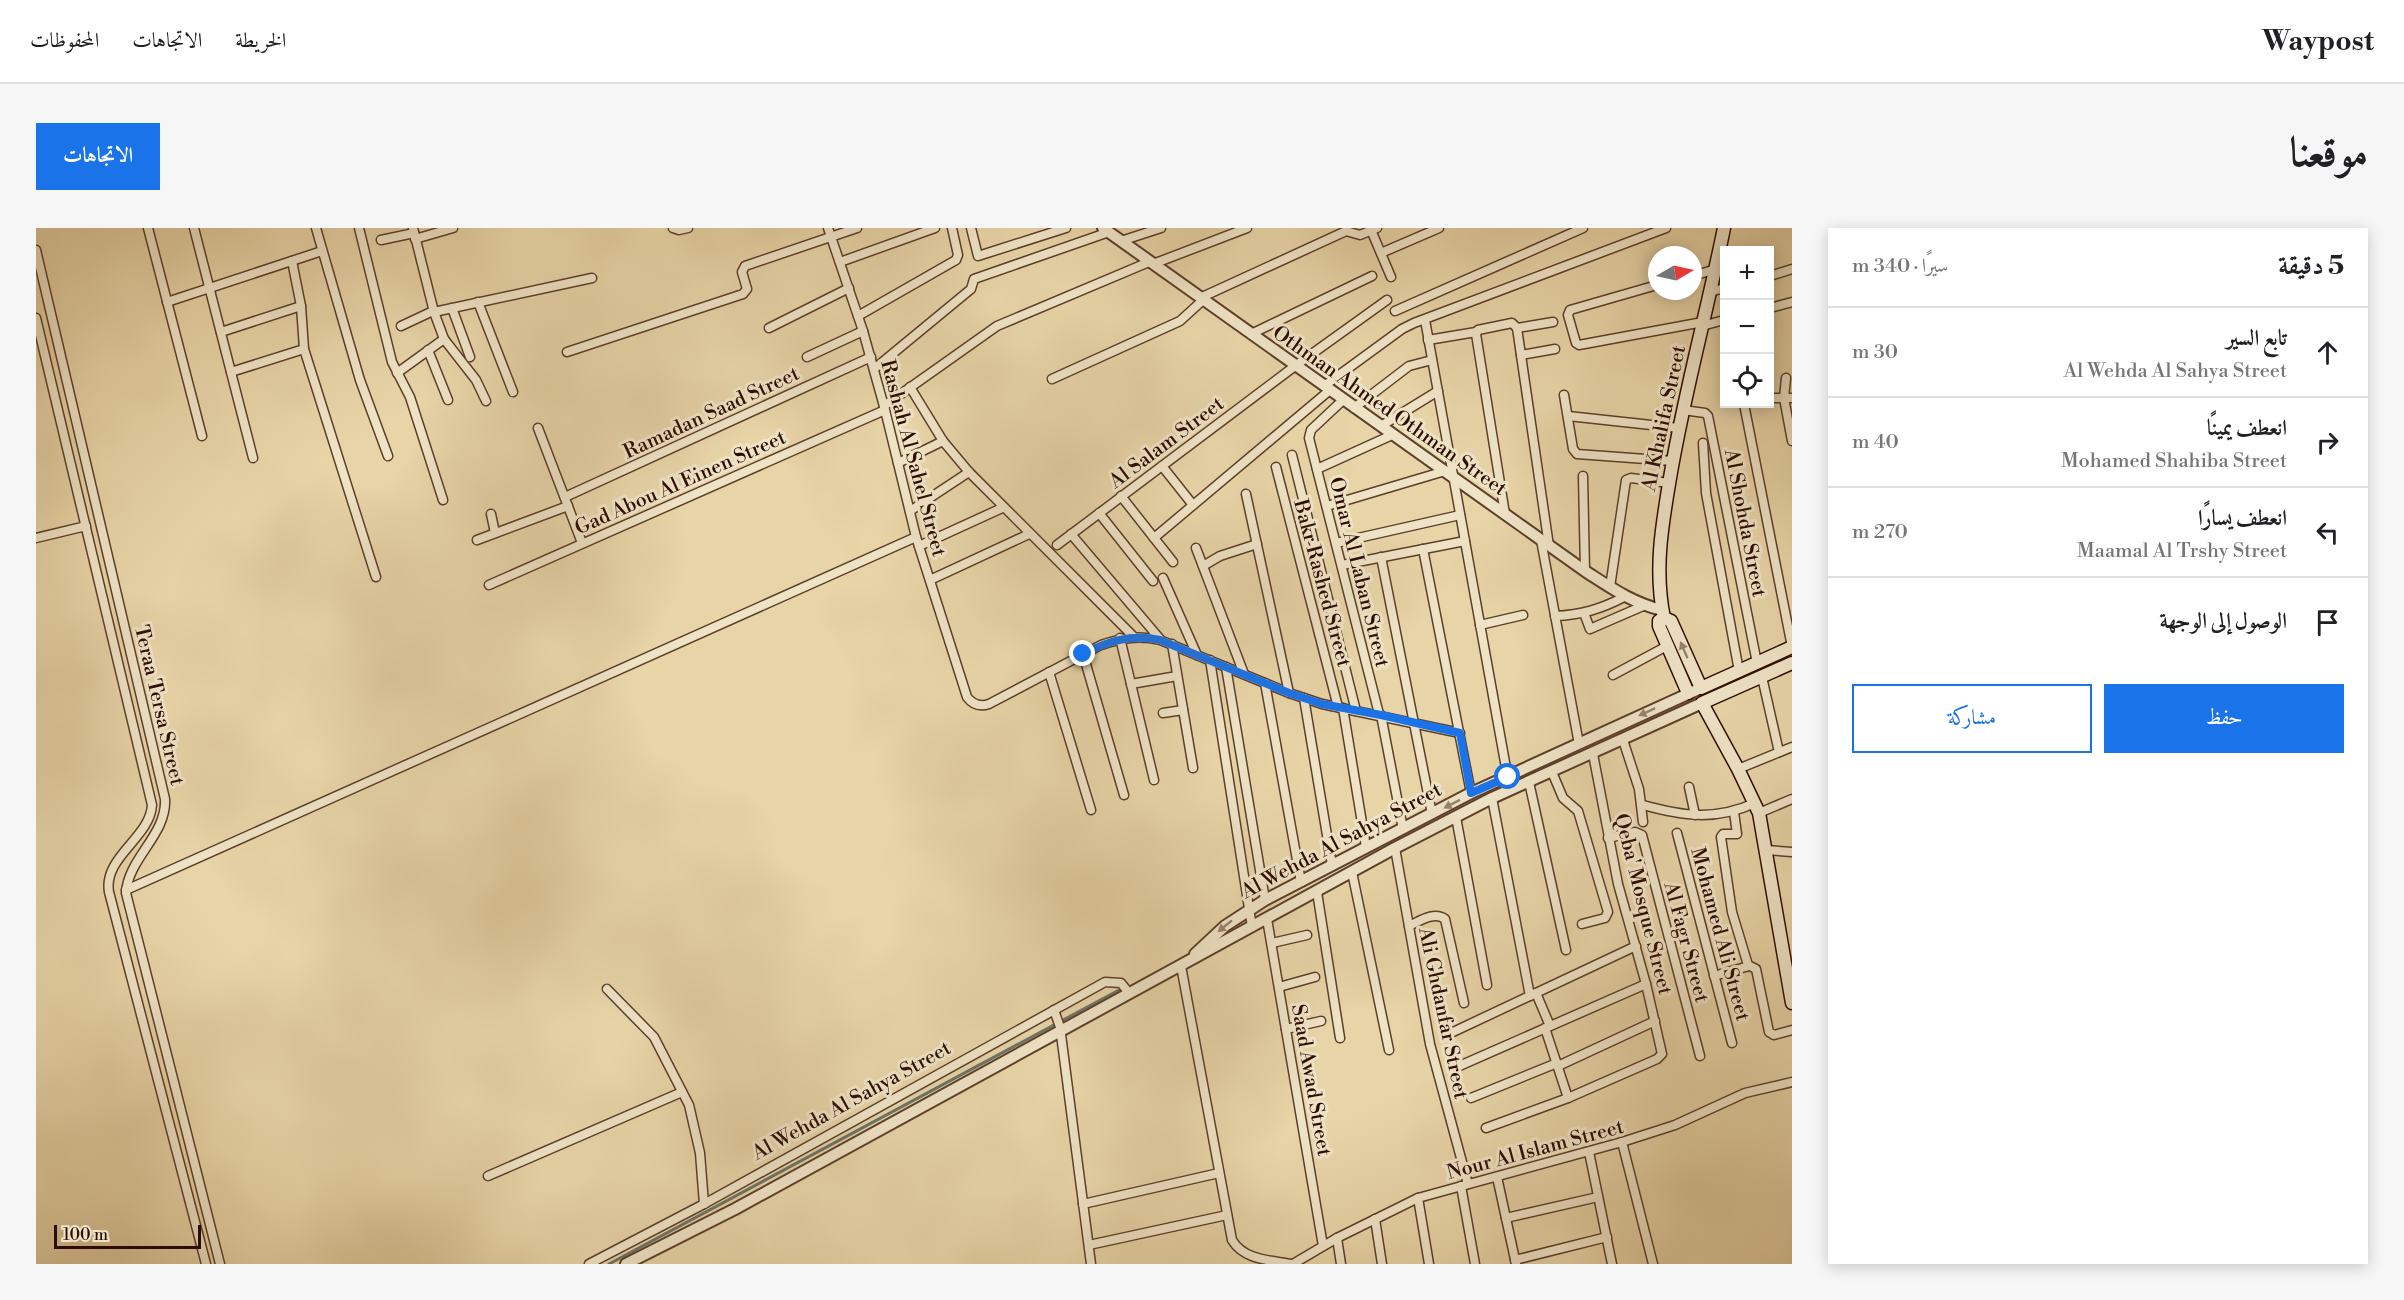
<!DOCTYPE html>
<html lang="ar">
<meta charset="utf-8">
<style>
body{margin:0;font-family:"Libre Bodoni",Amiri,serif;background:#f6f6f6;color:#202124;direction:rtl}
.controls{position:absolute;right:18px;top:18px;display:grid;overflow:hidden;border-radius:0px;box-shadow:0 3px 15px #0003}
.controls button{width:54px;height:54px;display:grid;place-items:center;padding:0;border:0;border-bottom:2px solid #e0e0e0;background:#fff;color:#202124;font:30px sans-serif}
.compass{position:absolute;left:1612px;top:18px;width:54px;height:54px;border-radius:50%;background:#fff;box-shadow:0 3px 15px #0003;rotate:81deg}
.scale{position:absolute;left:18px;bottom:15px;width:147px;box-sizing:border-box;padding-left:6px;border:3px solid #2d0d02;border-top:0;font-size:16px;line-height:21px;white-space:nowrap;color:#2d0d02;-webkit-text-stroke:4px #efe3c6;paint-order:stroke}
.stop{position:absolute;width:18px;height:18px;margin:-14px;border:4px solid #1a73e8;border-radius:50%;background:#fff}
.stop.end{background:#1a73e8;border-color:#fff;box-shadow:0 2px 6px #0008}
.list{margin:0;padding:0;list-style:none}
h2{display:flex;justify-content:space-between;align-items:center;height:78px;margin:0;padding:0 24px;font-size:26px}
h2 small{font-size:20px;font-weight:400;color:#757577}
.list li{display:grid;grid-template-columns:39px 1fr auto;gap:18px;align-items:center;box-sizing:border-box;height:90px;padding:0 24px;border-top:2px solid #e0e0e0}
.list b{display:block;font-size:22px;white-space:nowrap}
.list p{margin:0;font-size:20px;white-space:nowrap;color:#757577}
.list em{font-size:20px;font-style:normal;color:#757577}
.actions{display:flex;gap:12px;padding:18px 24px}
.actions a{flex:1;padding:14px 0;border:2px solid #1a73e8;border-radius:0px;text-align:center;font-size:21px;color:#1a73e8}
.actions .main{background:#1a73e8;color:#fff}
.icon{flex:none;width:33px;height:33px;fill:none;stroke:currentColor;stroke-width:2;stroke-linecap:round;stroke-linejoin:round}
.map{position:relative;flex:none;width:1756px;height:1036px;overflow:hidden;direction:ltr;border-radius:0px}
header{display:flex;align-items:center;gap:36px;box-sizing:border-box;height:84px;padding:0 30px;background:#fff;border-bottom:2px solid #e0e0e0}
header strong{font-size:28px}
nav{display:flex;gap:33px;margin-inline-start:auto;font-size:21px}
.intro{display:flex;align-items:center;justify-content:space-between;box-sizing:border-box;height:144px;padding:0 36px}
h1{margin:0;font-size:42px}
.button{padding:15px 27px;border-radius:0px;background:#1a73e8;color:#fff;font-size:21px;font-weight:700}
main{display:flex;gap:36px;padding:0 36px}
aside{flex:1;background:#fff;border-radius:0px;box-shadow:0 3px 15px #0003}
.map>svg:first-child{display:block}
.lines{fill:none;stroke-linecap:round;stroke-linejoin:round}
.stream{stroke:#6d7466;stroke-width:3}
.minor-casing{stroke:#5c3f2b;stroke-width:11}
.tertiary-casing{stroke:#5c3f2b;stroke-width:14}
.secondary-casing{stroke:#2d0d02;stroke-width:15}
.minor{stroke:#efe3c6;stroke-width:8}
.tertiary{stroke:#efe3c6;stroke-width:10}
.secondary{stroke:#efe3c6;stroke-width:12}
.oneway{fill:#98836e}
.route{stroke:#1a73e8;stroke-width:8}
.labels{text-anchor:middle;stroke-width:6;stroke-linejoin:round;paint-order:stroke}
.street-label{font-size:20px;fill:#2d0d02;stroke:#efe3c6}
</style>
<header>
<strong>Waypost</strong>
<nav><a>الخريطة</a><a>الاتجاهات</a><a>المحفوظات</a></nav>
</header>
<div class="intro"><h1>موقعنا</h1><a class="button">الاتجاهات</a></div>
<main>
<aside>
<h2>5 دقيقة<small>سيرًا · 340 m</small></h2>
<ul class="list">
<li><svg class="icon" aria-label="ahead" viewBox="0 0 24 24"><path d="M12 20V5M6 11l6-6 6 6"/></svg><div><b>تابع السير</b><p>Al Wehda Al Sahya Street</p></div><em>30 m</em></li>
<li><svg class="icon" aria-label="right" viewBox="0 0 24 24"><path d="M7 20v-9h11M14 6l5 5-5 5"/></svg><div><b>انعطف يمينًا</b><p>Mohamed Shahiba Street</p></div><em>40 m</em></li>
<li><svg class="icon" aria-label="left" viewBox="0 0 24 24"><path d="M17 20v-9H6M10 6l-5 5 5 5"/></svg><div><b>انعطف يسارًا</b><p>Maamal Al Trshy Street</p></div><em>270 m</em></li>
<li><svg class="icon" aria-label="arrive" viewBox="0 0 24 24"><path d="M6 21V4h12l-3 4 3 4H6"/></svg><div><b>الوصول إلى الوجهة</b></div></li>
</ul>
<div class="actions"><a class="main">حفظ</a><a>مشاركة</a></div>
</aside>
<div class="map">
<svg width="1756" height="1036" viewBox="0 0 1756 1036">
<rect width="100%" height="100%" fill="#e7d4a7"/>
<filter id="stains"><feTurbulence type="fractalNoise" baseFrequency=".00333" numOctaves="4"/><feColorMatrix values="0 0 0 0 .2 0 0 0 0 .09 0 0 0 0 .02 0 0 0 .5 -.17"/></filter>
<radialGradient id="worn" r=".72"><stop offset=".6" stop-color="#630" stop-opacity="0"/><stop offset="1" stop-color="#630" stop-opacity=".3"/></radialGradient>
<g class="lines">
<polyline class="stream" points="573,1036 1083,762"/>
<defs>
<g id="minor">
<polyline points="112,0 166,208"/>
<polyline points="158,0 217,230"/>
<polyline points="280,0 324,152 352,228"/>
<polyline points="323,0 356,134 374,169 407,272"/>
<polyline points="377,0 398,84 408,111 440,152 450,173"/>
<polyline points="637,0 643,2 652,0"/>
<path d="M 792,0 L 827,103 L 849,182 L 880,309 L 931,469 C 937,477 944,479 953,476 L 1065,417 C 1086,410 1102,407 1124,412 L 1253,465 L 1286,476 L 1424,505"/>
<polyline points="935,0 942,28 1030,0"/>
<polyline points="1335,2 1355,49"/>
<polyline points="379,11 417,0"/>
<polyline points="345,12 378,5"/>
<polyline points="1085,13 1125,0"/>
<path d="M 0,22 L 129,571 C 131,607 92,630 90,665 L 184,1036"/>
<polyline points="1345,25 1403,0"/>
<polyline points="256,33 265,78 268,121 340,349"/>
<polyline points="804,34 899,0"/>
<polyline points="1117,36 1211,0"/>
<polyline points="1657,48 1680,41"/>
<polyline points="1734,48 1756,41"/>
<polyline points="1621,57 1534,82 1532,87 1540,115 1543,117 1667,94"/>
<polyline points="1674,64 1688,60"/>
<polyline points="1164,70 1310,3 1324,7 1341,0"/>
<polyline points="131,74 286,23"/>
<polyline points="442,74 477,164"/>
<polyline points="416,80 434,129"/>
<polyline points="1734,80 1756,74"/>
<polyline points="1359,83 1547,0"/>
<polyline points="398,84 556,50"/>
<polyline points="822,88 920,32 922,27 916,0"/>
<path d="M 0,90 L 116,577 C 114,610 67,629 73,664 L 170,1036"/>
<polyline points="1389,92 1474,562"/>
<polyline points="365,98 397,83"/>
<polyline points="1666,98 1688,92"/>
<polyline points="733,100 813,60"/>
<polyline points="1481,100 1513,318"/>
<polyline points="1481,100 1517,94"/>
<polyline points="185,104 265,78"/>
<polyline points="1215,106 1336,48"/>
<polyline points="1392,112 1440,104"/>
<polyline points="392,122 412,172"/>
<polyline points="531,124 707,66 711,61 706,44 709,38 821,0"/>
<polyline points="1485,127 1519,121"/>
<polyline points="771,129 827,103"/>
<polyline points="838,141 935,61 938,51 1073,4"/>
<polyline points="195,144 268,121"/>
<polyline points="361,145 408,111"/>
<polyline points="1750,150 1748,170 1756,213"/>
<polyline points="1016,151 1144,93 1167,72"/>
<polyline points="1288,158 1366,101 1378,95 1630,0"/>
<polyline points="874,159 907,213 933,244 1098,409"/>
<polyline points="1528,167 1537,221 1541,226 1637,233"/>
<polyline points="1734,170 1756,170"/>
<polyline points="1307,172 1275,202 1273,210 1343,486"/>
<polyline points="1708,176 1756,419"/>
<polyline points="848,178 961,98 1113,34"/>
<polyline points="1318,180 1373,138 1396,132"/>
<polyline points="1647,182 1669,185 1672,188 1721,435"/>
<polyline points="1532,188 1643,200"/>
<polyline points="1345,198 1402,163"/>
<polyline points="502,200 546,315"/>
<polyline points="1667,215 1670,265 1703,443"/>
<polyline points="1256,227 1320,483"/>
<polyline points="862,235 907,213"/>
<polyline points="1126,238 1157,277"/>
<polyline points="1240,239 1302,479"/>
<polyline points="1281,241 1356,207"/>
<polyline points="1547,248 1549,343"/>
<polyline points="1210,266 1253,465"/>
<polyline points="1085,268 1137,334"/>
<polyline points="529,269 835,129"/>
<polyline points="1291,278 1409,243"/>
<polyline points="874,283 933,244"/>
<polyline points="1063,285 1117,353"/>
<polyline points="455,286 459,305"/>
<polyline points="1469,286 1440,106 1442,102 1476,95 1481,100"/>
<polyline points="1035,306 1124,411"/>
<polyline points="0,310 50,298"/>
<polyline points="1118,310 1294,162"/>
<polyline points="441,312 532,278"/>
<polyline points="1505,312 1543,516"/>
<polyline points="1300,315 1424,287"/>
<polyline points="1021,317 1259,138 1351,72"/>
<polyline points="883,318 966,280"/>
<polyline points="1160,320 1208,446"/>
<polyline points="1387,321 1435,565"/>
<polyline points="1345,329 1396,586"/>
<polyline points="1306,337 1429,313"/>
<polyline points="1167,338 1184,328 1221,316"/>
<polyline points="1127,350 1161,427"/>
<polyline points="894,352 993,306"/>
<polyline points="453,357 849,182"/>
<polyline points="1574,359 1590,252 1595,250 1633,255"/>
<polyline points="1548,385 1554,401 1607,378"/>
<path d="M 1519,388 C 1545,387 1565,381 1588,369"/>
<polyline points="1444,397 1487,387"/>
<polyline points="1084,410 1118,552"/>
<polyline points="1136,416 1157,540"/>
<polyline points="1047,426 1088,567"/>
<polyline points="1174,432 1216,699"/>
<polyline points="1190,439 1229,672"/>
<polyline points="1013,444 1055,582"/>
<polyline points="1577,447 1631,418"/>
<polyline points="1726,449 1743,524"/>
<polyline points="1229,455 1265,654"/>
<polyline points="1095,456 1141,448"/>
<polyline points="1268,470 1296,637"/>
<polyline points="1307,480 1330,619"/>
<polyline points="1127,485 1147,482"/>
<polyline points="1345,487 1367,601"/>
<polyline points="1587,512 1603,561 1607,594"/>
<polyline points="1702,541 1756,519"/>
<polyline points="1516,544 1527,570 1542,583 1572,684 1569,690 1546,696"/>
<polyline points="1493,554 1530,722"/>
<polyline points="1653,559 1659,587"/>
<polyline points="1456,570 1494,768"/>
<path d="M 1607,577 C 1647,588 1679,593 1719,575"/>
<polyline points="1698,584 1701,606 1687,606 1685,609 1696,684 1712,737 1720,741 1733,804 1738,807 1756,802"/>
<polyline points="1723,585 1756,571"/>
<polyline points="1420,589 1451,757"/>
<polyline points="1641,605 1696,815"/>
<polyline points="1572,610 1599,604 1606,607 1664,828"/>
<polyline points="1359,620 1394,816 1432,956"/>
<polyline points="1730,622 1756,624"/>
<polyline points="1316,644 1353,822"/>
<polyline points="90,662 880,309"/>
<polyline points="1281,664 1304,810"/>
<polyline points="1231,691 1287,1018"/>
<path d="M 1373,698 C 1384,693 1398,683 1409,691 L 1428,775"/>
<polyline points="1236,715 1271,707"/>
<path d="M 1145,738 L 1196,1012 C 1208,1032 1233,1032 1255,1036"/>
<polyline points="1678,748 1713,738"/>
<polyline points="1243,759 1279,749"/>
<polyline points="571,761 618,809 653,877 664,925 668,976"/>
<polyline points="1500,765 1514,798"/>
<polyline points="1018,782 1024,799 1055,1036"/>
<polyline points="1509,800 1532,870"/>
<polyline points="1250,801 1285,793"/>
<polyline points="1417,804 1600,718"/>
<polyline points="1522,838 1619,793"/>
<polyline points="1421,839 1610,756"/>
<polyline points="1435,870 1521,835"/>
<polyline points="1450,900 1532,870 1621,831 1626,826 1610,756 1582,656 1557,526"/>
<polyline points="1586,914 1617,1036"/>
<polyline points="1553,924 1576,1036"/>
<polyline points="452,948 646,864"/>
<polyline points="1461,949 1480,1036"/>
<polyline points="1425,958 1439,1036"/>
<polyline points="1382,970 1393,1036"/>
<polyline points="1047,976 1183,945"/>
<polyline points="1470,990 1562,969"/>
<polyline points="1339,991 1346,1036"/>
<polyline points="1301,1010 1305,1036"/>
<polyline points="1053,1017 1191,987"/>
<polyline points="1479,1032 1571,1009"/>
<polyline points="553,1036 668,976 1069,754 1085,755 1093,765"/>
<polyline points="1257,1036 1301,1010 1382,970 1586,914 1639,897 1709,865 1756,854"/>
</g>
<g id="tertiary">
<path d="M 1067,0 L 1549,343 C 1574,359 1596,375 1626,382"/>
<polyline points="1159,726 1189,698 1229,672 1435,565 1665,460"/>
<polyline points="590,1036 699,981 1359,620 1456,570 1666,475"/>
</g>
<g id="secondary">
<polyline points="1628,390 1635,393 1665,460 1756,419"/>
<polyline points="1756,435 1666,475 1702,541 1723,585 1756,775"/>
<path d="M 1652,465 L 1623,398 L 1623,393 L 1628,390 C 1618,342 1626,297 1634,250 C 1648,166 1671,84 1688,0"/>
</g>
</defs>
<use href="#minor" class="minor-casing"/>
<use href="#tertiary" class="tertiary-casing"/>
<use href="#secondary" class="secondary-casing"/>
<use href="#minor" class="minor"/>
<use href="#tertiary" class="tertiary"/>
<use href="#secondary" class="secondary"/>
</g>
<defs><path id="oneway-solid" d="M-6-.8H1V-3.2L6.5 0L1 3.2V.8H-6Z" transform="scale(1.5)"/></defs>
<g class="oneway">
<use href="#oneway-solid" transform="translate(1648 422) rotate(-113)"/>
<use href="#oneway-solid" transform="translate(1611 484) rotate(155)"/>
<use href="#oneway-solid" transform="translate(1416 576) rotate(153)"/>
<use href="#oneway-solid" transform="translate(1189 698) rotate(141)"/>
</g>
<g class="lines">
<path class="route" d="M 1047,426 C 1072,413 1095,406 1124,412 L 1253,465 L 1286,476 L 1345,487 L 1424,505 L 1435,565 L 1472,549"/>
</g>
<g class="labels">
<g class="street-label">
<text transform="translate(1354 182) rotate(35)" y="7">Othman Ahmed Othman Street</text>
<text transform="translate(675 184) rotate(-25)" y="7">Ramadan Saad Street</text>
<text transform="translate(1627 190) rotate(-78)" y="7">Al Khalifa Street</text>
<text transform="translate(1130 214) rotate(-37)" y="7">Al Salam Street</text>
<text transform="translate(878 230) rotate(75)" y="7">Rashah Al Sahel Street</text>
<text transform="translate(644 254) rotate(-24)" y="7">Gad Abou Al Einen Street</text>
<text transform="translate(1710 295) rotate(79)" y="7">Al Shohda Street</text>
<text transform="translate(1324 344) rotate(76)" y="7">Omar Al Laban Street</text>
<text transform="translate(1287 355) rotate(75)" y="7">Bakr Rashed Street</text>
<text transform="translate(124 477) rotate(77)" y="7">Teraa Tersa Street</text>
<text transform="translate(1305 612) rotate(-28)" y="7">Al Wehda Al Sahya Street</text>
<text transform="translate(1608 676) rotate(76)" y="7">Qeba' Mosque Street</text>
<text transform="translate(1685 706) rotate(75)" y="7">Mohamed Ali Street</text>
<text transform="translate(1651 714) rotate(75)" y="7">Al Fagr Street</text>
<text transform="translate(1408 785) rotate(78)" y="7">Ali Ghdanfar Street</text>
<text transform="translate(1276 852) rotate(80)" y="7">Saad Awad Street</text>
<text transform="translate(815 872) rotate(-29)" y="7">Al Wehda Al Sahya Street</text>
<text transform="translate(1499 921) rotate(-15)" y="7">Nour Al Islam Street</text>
</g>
</g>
<rect width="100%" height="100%" filter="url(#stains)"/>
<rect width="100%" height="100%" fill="url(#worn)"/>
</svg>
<div class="controls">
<button>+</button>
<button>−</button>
<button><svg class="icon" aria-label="locate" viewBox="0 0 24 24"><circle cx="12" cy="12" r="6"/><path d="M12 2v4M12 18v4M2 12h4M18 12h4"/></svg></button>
</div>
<svg class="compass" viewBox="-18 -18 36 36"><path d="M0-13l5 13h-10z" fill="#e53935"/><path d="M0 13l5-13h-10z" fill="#757577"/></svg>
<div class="scale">100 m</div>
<div class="stop" style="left:1472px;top:549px"></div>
<div class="stop end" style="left:1047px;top:426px"></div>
</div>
</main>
